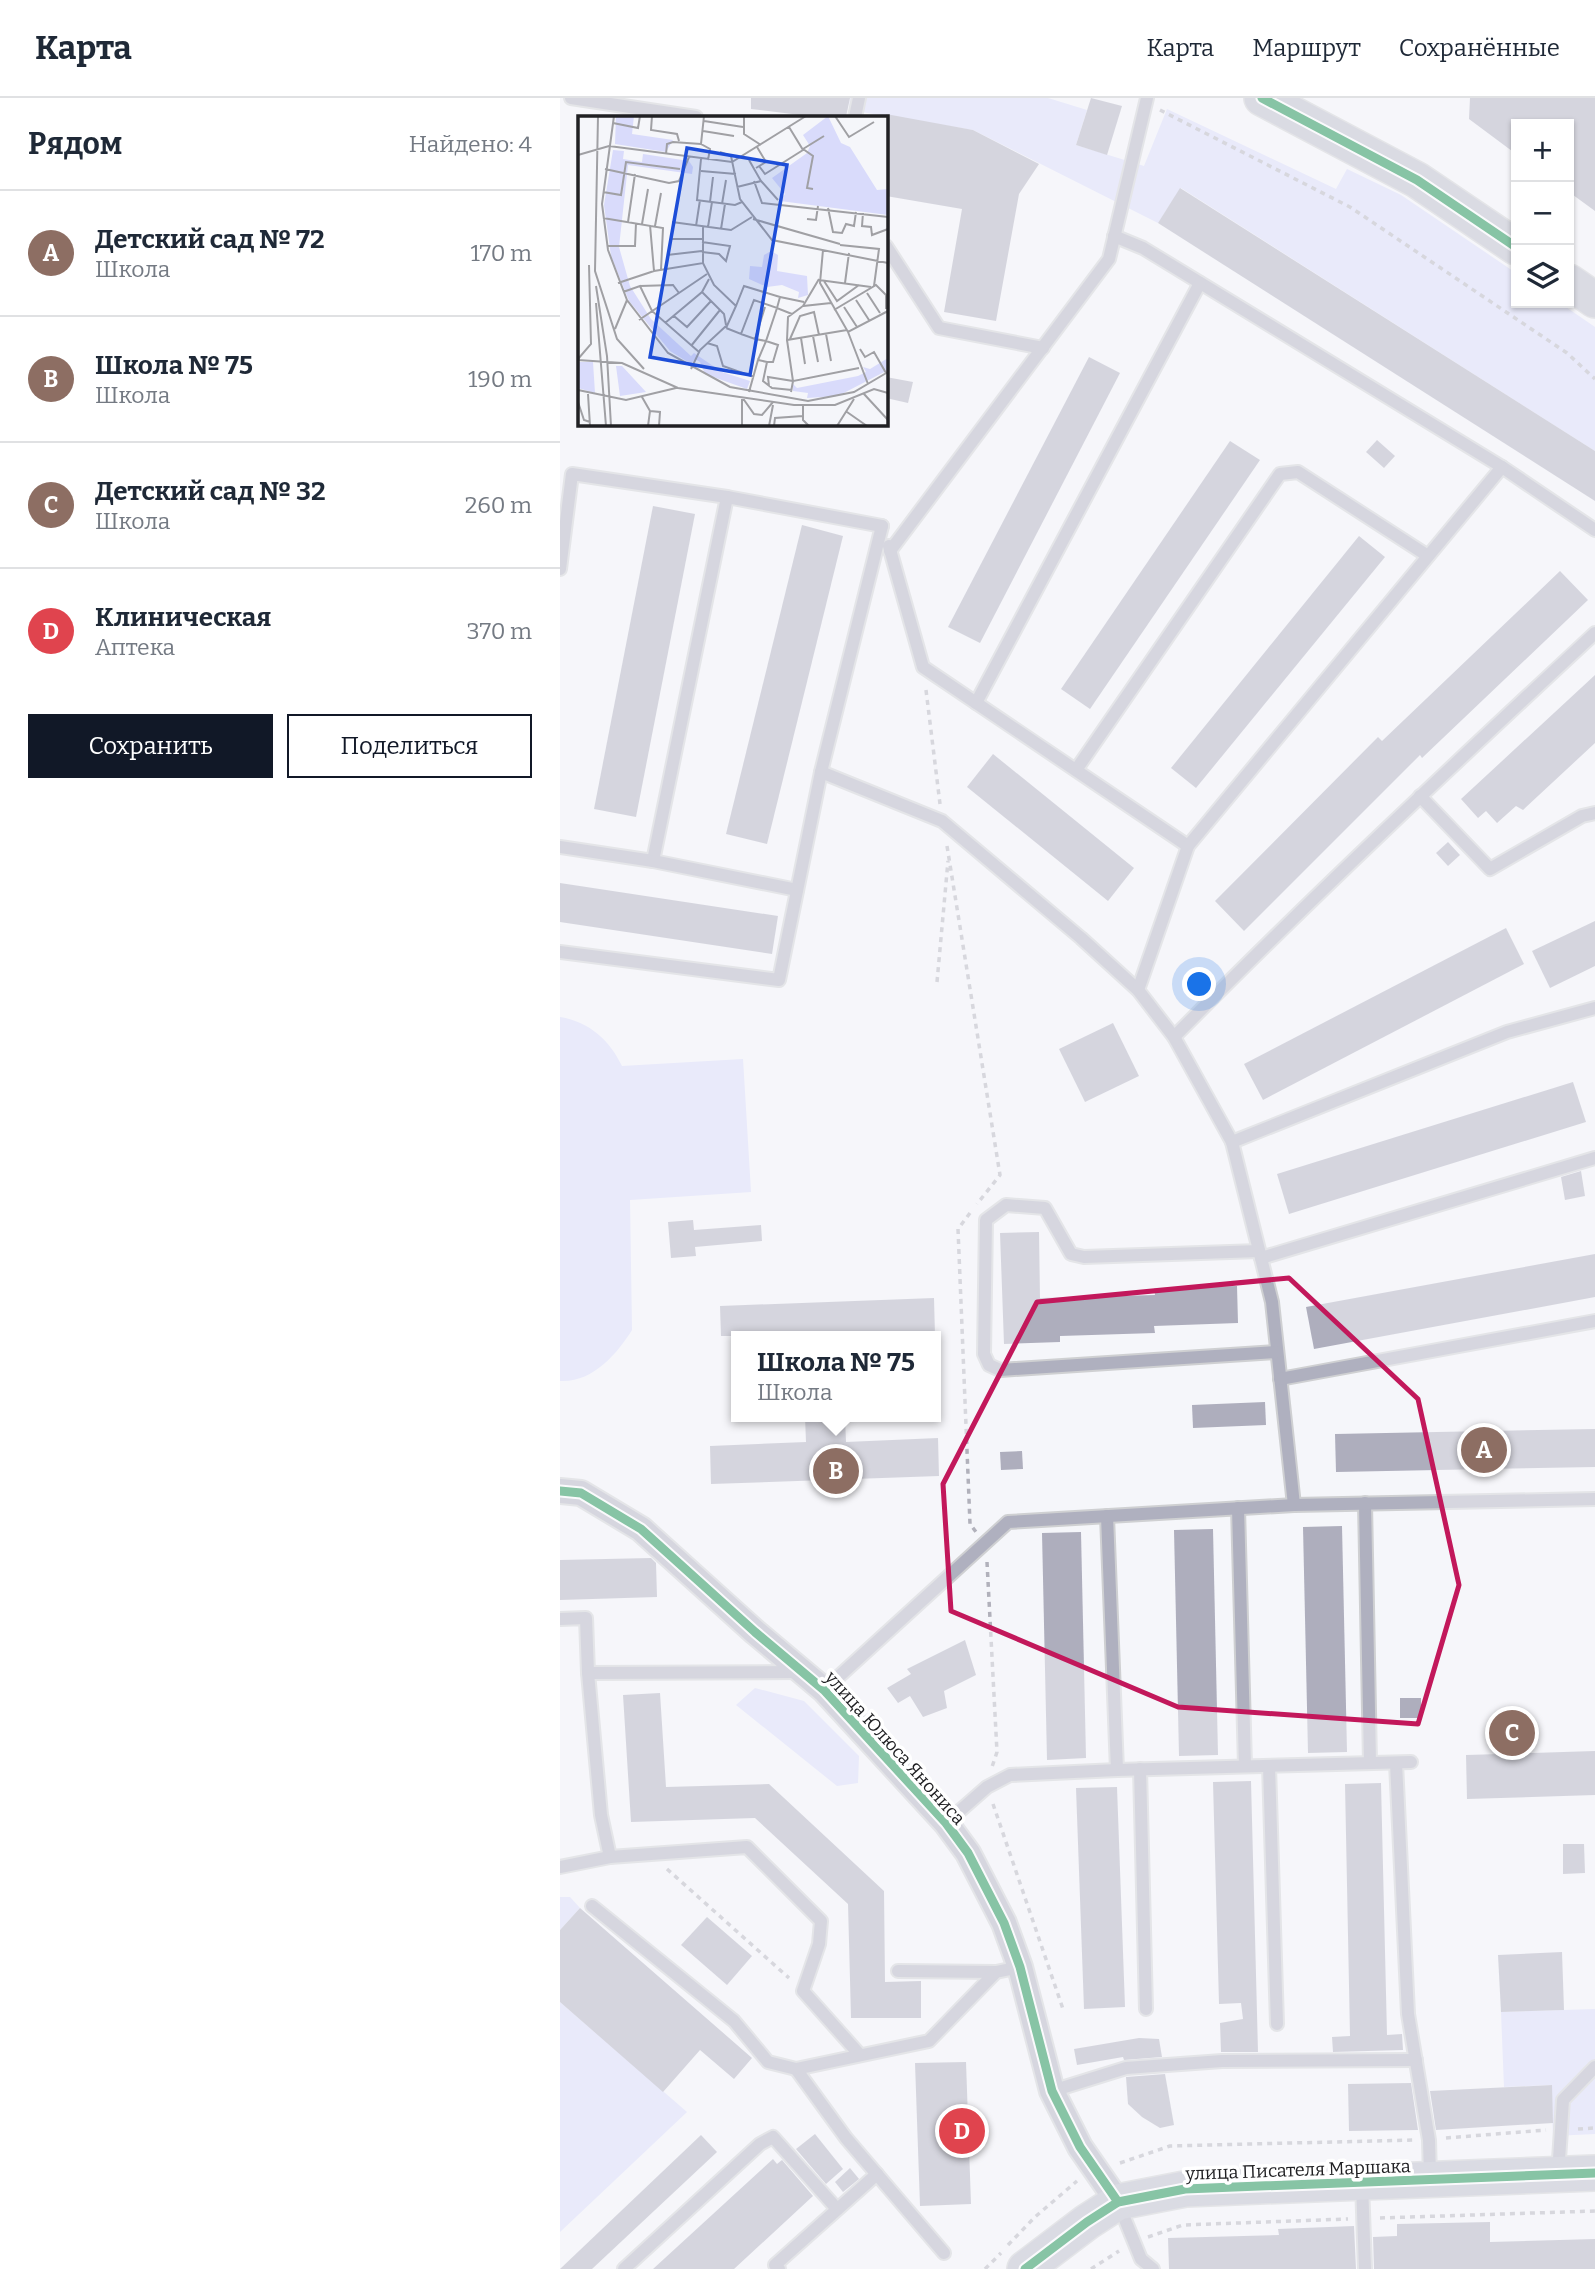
<!DOCTYPE html>
<html lang="ru">
<meta charset="utf-8">
<style>
body{margin:0;font-family:Bitter,serif;background:#f6f6f7;color:#1f2937}
.controls{position:absolute;right:21px;top:21px;display:grid;overflow:hidden;border-radius:0px;box-shadow:0 2px 5px #0004}
.controls button{width:63px;height:63px;display:grid;place-items:center;padding:0;border:0;border-bottom:2px solid #e0e1e3;background:#fff;color:#1f2937;font:35px sans-serif}
.you{position:absolute;left:640px;top:887px;width:24px;height:24px;margin:-18px;border:5px solid #fff;border-radius:50%;background:#1a73e8;box-shadow:0 0 0 10px #1a73e833}
.badge{display:grid;place-items:center;width:46px;height:46px;border-radius:50%;background:#111827;color:#fff;font-size:23px;font-weight:700}
.pin{position:absolute;translate:-50% -50%;border:4px solid #fff;box-shadow:0 2px 7px #0006}
.popup{position:absolute;left:171px;top:1233px;width:210px;height:91px;box-sizing:border-box;display:grid;place-content:center;border-radius:0px;background:#fff;filter:drop-shadow(0 2px 5px #0005);font-size:23px;white-space:nowrap;color:#747a83}
.popup b{font-size:26px;color:#1f2937}
.popup::after{content:'';position:absolute;left:50%;top:100%;margin-left:-14px;border:14px solid transparent;border-top-color:#fff}
.list{margin:0;padding:0;list-style:none}
h2{display:flex;justify-content:space-between;align-items:center;height:91px;margin:0;padding:0 28px;font-size:30px}
h2 small{font-size:23px;font-weight:400;color:#747a83}
.list li{display:grid;grid-template-columns:46px 1fr auto;gap:21px;align-items:center;box-sizing:border-box;height:126px;padding:0 28px;border-top:2px solid #e0e1e3}
.list b{display:block;font-size:26px;white-space:nowrap}
.list p{margin:0;font-size:23px;white-space:nowrap;color:#747a83}
.list em{font-size:23px;font-style:normal;color:#747a83}
.actions{display:flex;gap:14px;padding:21px 28px}
.actions a{flex:1;padding:16px 0;border:2px solid #111827;border-radius:0px;text-align:center;font-size:24px;color:#111827}
.actions .main{background:#111827;color:#fff}
.icon{flex:none;width:38px;height:38px;fill:none;stroke:currentColor;stroke-width:2;stroke-linecap:round;stroke-linejoin:round}
.map{position:relative;flex:none;width:1035px;height:2171px;overflow:hidden}
header{display:flex;align-items:center;gap:42px;box-sizing:border-box;height:98px;padding:0 35px;background:#fff;border-bottom:2px solid #e0e1e3}
header strong{font-size:33px}
nav{display:flex;gap:38px;margin-inline-start:auto;font-size:24px}
main{display:flex}
aside{flex:1;background:#fff}
.map>svg:first-child{display:block}
.park{fill:#d9dbfb}
.building{fill:#aeaebd}
.lines{fill:none;stroke-linecap:round;stroke-linejoin:round}
.lane-casing{stroke:#cfd0d2;stroke-width:16}
.street-casing{stroke:#cfd0d2;stroke-width:28}
.secondary-casing{stroke:#cfd0d2;stroke-width:38}
.path{stroke:#b1b1bb;stroke-width:3.5;stroke-dasharray:5 5;stroke-linecap:butt}
.lane{stroke:#afb0bf;stroke-width:12}
.street{stroke:#afb0bf;stroke-width:24}
.secondary{stroke:#b9bac8;stroke-width:35}
.cycleway-casing{stroke:#fff;stroke-width:13}
.cycleway{stroke:#00873e;stroke-width:9}
.marked{fill:none;stroke:#c2185b;stroke-width:5;stroke-linejoin:round}
.labels{text-anchor:middle;stroke-width:7;stroke-linejoin:round;paint-order:stroke}
.street-label{font-size:18px;fill:#202023;stroke:#fff}
.inset-road{fill:none;stroke:#a0a0a4;stroke-width:2}
.view{fill:#1d4ed8;fill-opacity:0.15;stroke:#1d4ed8;stroke-width:3.5}
.inset-edge{fill:none;stroke:#202023;stroke-width:3.5}
</style>
<header>
<strong>Карта</strong>
<nav><a>Карта</a><a>Маршрут</a><a>Сохранённые</a></nav>
</header>
<main>
<aside>
<h2>Рядом<small>Найдено: 4</small></h2>
<ul class="list">
<li><span class="badge" style="background:#8d6e63">A</span><div><b>Детский сад № 72</b><p>Школа</p></div><em>170 m</em></li>
<li><span class="badge" style="background:#8d6e63">B</span><div><b>Школа № 75</b><p>Школа</p></div><em>190 m</em></li>
<li><span class="badge" style="background:#8d6e63">C</span><div><b>Детский сад № 32</b><p>Школа</p></div><em>260 m</em></li>
<li><span class="badge" style="background:#e0444e">D</span><div><b>Клиническая</b><p>Аптека</p></div><em>370 m</em></li>
</ul>
<div class="actions"><a class="main">Сохранить</a><a>Поделиться</a></div>
</aside>
<div class="map">
<svg width="1035" height="2171" viewBox="0 0 1035 2171">
<rect width="100%" height="100%" fill="#f5f6fa"/>
<g class="park">
<polygon points="290,0 488,0 527,12 516,47 584,68 607,11 776,91 787,71 841,97 956,175 956,205 1000,205 1035,229 1035,353 621,90 598,125 413,32 289,12"/>
<path d="M 0,919 C 30,924 50,943 62,968 L 183,961 L 191,1094 L 70,1102 L 72,1232 C 57,1256 32,1285 0,1283 Z"/>
<polygon points="195,1590 244,1603 299,1658 298,1685 277,1688 176,1607"/>
<polygon points="0,1799 10,1799 20,1810 0,1832"/>
<polygon points="0,1904 127,2014 0,2134"/>
<polygon points="1035,1911 1035,2036 993,2038 991,1987 944,1989 941,1914"/>
</g>
<g class="building">
<polygon points="191,0 290,0 286,19 256,19 191,11"/>
<polygon points="531,0 562,8 547,57 516,47"/>
<polygon points="910,0 1035,0 1035,113 1009,94 1009,26 956,26 956,56 909,21"/>
<polygon points="326,16 413,32 479,66 459,96 436,223 384,214 402,111 326,98"/>
<polygon points="620,90 1035,353 1035,403 598,125"/>
<polygon points="529,259 560,275 420,545 388,529"/>
<polygon points="326,279 353,284 348,305 326,300"/>
<polygon points="817,342 835,358 824,370 806,354"/>
<polygon points="670,343 700,362 530,611 501,591"/>
<polygon points="93,408 135,416 76,719 34,711"/>
<polygon points="242,427 283,438 207,746 166,736"/>
<polygon points="799,438 825,459 636,690 611,670"/>
<polygon points="1000,473 1028,502 862,660 860,657 684,833 655,803 818,639 822,643"/>
<polygon points="1035,577 1035,645 963,712 956,708 937,725 926,713 918,720 901,701"/>
<polygon points="433,656 574,770 548,803 407,689"/>
<polygon points="888,744 900,757 888,768 876,755"/>
<polygon points="0,785 218,818 212,856 0,824"/>
<polygon points="1035,823 1035,868 990,890 972,853"/>
<polygon points="946,830 964,866 703,1002 684,966"/>
<polygon points="553,925 579,978 525,1004 499,951"/>
<polygon points="1013,984 1026,1024 729,1116 717,1076"/>
<polygon points="1021,1073 1025,1098 1005,1102 1001,1079"/>
<polygon points="133,1122 134,1132 201,1127 202,1143 135,1149 136,1158 111,1160 108,1124"/>
<polygon points="479,1134 480,1200 595,1197 594,1190 677,1188 678,1225 594,1228 595,1235 500,1238 500,1244 444,1246 440,1135"/>
<polygon points="1035,1156 1035,1199 754,1251 746,1209"/>
<polygon points="374,1200 375,1238 161,1238 160,1208"/>
<polygon points="705,1304 706,1327 633,1330 632,1307"/>
<polygon points="245,1319 285,1319 286,1344 378,1340 379,1378 151,1386 150,1348 246,1344"/>
<polygon points="1035,1331 1035,1369 776,1374 775,1336"/>
<polygon points="462,1353 463,1371 441,1372 440,1354"/>
<polygon points="782,1428 787,1654 748,1655 743,1429"/>
<polygon points="653,1431 658,1657 619,1658 614,1432"/>
<polygon points="521,1434 526,1660 487,1662 482,1435"/>
<polygon points="91,1460 96,1465 97,1499 0,1502 0,1462"/>
<polygon points="405,1542 416,1577 384,1593 387,1610 363,1619 350,1598 338,1605 327,1590 351,1576 347,1571"/>
<polygon points="100,1595 106,1689 209,1686 324,1793 325,1884 361,1883 361,1920 291,1920 288,1806 195,1720 71,1724 63,1597"/>
<rect x="840" y="1600" width="21" height="20"/>
<polygon points="1035,1653 1035,1697 907,1701 906,1657"/>
<polygon points="691,1683 698,1954 661,1954 660,1925 683,1921 681,1905 659,1906 653,1684"/>
<polygon points="821,1685 827,1937 842,1936 843,1952 773,1954 772,1939 790,1938 785,1686"/>
<polygon points="557,1689 565,1909 524,1911 516,1690"/>
<polygon points="1003,1746 1024,1746 1025,1775 1003,1776"/>
<polygon points="20,1810 192,1960 174,1981 140,1952 103,1994 0,1904 0,1832"/>
<polygon points="147,1819 192,1858 167,1887 121,1847"/>
<polygon points="1002,1854 1004,1912 941,1914 938,1857"/>
<polygon points="579,1940 599,1941 602,1959 564,1962 563,1959 517,1967 514,1951"/>
<polygon points="406,1964 411,2106 360,2108 355,1965"/>
<polygon points="605,1976 614,2027 600,2030 582,2019 568,2006 566,1979"/>
<polygon points="851,1985 858,2032 789,2033 788,1986"/>
<polygon points="992,1987 993,2025 876,2032 870,1993"/>
<polygon points="255,2036 283,2071 266,2086 236,2051"/>
<polygon points="141,2037 157,2054 32,2171 0,2171"/>
<polygon points="213,2061 217,2066 222,2062 253,2098 174,2171 93,2171"/>
<polygon points="290,2070 299,2081 283,2094 275,2084"/>
<polygon points="930,2124 930,2144 1035,2141 1035,2171 814,2171 813,2139 837,2138 837,2126"/>
<polygon points="794,2128 796,2171 609,2171 608,2140 719,2137 718,2131"/>
</g>
<g class="lines">
<defs>
<g id="lane">
<polyline points="11,0 136,19"/>
<polyline points="295,19 299,0"/>
<polyline points="554,138 583,150 942,369 1035,432"/>
<polyline points="326,148 379,230 483,250"/>
<polyline points="322,428 261,674 382,723 521,840 578,892 614,939 672,1044 947,934 1035,910"/>
<polyline points="329,448 363,569 628,748"/>
<polyline points="330,453 549,161 587,0"/>
<polyline points="0,471 12,376 167,399"/>
<polyline points="416,605 640,185"/>
<polyline points="516,672 720,376 738,374 868,458"/>
<polyline points="860,698 930,771 1022,718 1035,715"/>
<polyline points="0,749 93,763 167,399 322,428"/>
<polyline points="93,763 237,792"/>
<polyline points="0,854 219,882 261,674"/>
<polyline points="578,892 628,748 942,369"/>
<path d="M 614,939 C 750,801 892,668 1035,535"/>
<polyline points="672,1044 712,1204 734,1407"/>
<polyline points="699,1153 524,1159 511,1156 485,1110 446,1107 426,1122 424,1256 429,1267 440,1272 717,1254"/>
<polyline points="701,1160 1035,1060"/>
<polyline points="720,1281 1035,1223"/>
<polyline points="805,1405 810,1665"/>
<polyline points="678,1410 685,1668"/>
<polyline points="547,1418 557,1672"/>
<polyline points="0,1521 26,1520 28,1575 239,1574"/>
<polyline points="28,1575 41,1717 50,1759"/>
<polyline points="264,1592 448,1424 734,1407 1035,1401"/>
<polyline points="836,1665 848,1916 869,2042 870,2079"/>
<polyline points="709,1668 717,1926"/>
<polyline points="580,1671 586,1911"/>
<polyline points="386,1725 427,1689 450,1677 557,1672 851,1664"/>
<polyline points="0,1769 50,1759 187,1749 261,1823 259,1846 243,1893 300,1957"/>
<polyline points="32,1808 174,1923 208,1964 236,1971"/>
<polyline points="338,1873 436,1874"/>
<polyline points="492,1993 566,1970 662,1963 856,1962"/>
<polyline points="998,2076 1003,2002 1035,1969"/>
<polyline points="802,2085 805,2171"/>
<polyline points="559,2107 581,2161 593,2171"/>
<polyline points="384,2155 286,2040 236,1971 369,1943 436,1874 460,1869"/>
<polyline points="64,2171 200,2046 213,2039 277,2111"/>
<polyline points="219,2171 215,2167 317,2076"/>
</g>
<polyline id="street" points="0,1393 21,1395 81,1431 195,1534 264,1592 386,1725 408,1755 444,1825 460,1869 492,1993 520,2049 558,2104"/>
<g id="secondary">
<polyline points="702,0 857,82 956,149"/>
<polyline points="1009,184 1035,202"/>
<polyline points="465,2171 527,2124 558,2104 625,2091 1035,2075"/>
</g>
</defs>
<use href="#lane" class="lane-casing"/>
<use href="#street" class="street-casing"/>
<use href="#secondary" class="secondary-casing"/>
<g class="path">
<polyline points="600,12 790,109 1007,255 1035,281"/>
<polyline points="366,592 380,706"/>
<polyline points="387,748 440,1077 417,1106"/>
<polyline points="377,884 388,763"/>
<polyline points="410,1115 398,1131 410,1426 416,1434"/>
<polyline points="427,1464 437,1654 432,1669"/>
<polyline points="433,1706 503,1911"/>
<polyline points="107,1771 229,1880"/>
<polyline points="1018,2031 1035,2030"/>
<polyline points="886,2040 986,2032"/>
<polyline points="560,2065 610,2048 854,2042"/>
<polyline points="820,2120 1035,2113"/>
<polyline points="588,2139 623,2127 788,2121"/>
<polyline points="448,2147 475,2119 517,2083"/>
<polyline points="425,2171 441,2155"/>
<polyline points="531,2171 559,2153"/>
</g>
<use href="#lane" class="lane"/>
<use href="#street" class="street"/>
<use href="#secondary" class="secondary"/>
<defs>
<g id="cycleway">
<polyline points="702,0 857,82 956,149"/>
<polyline points="0,1393 21,1395 81,1431 195,1534 264,1592 386,1725 408,1755 444,1825 460,1869 492,1993 520,2049 558,2104"/>
<polyline points="465,2171 527,2124 558,2104 625,2091 1035,2075"/>
</g>
</defs>
<use href="#cycleway" class="cycleway-casing"/>
<use href="#cycleway" class="cycleway"/>
</g>
<path d="M0 0H1035V2171H0ZM 729,1180 L 858,1301 L 899,1487 L 858,1626 L 618,1609 L 391,1513 L 383,1386 L 477,1204 Z" fill="#f5f6fa" fill-opacity=".55" fill-rule="evenodd"/>
<path class="marked" d="M 729,1180 L 858,1301 L 899,1487 L 858,1626 L 618,1609 L 391,1513 L 383,1386 L 477,1204 Z"/>
<g class="labels">
<g class="street-label">
<text transform="translate(335 1650) rotate(48)" y="6">улица Юлюса Янониса</text>
<text transform="translate(738 2072) rotate(-2)" y="6">улица Писателя Маршака</text>
</g>
</g>
<g transform="translate(18 18)">
<rect width="310" height="310" fill="#f5f6fa"/>
<path d="M 0,246 L 15,246 L 17,277 L 0,272 ZM 38,250 L 44,250 L 68,276 L 42,280 Z" fill="#d9dbfb"/>
<path d="M 38,0 L 56,0 L 54,18 L 95,24 L 88,36 L 37,28 ZM 250,0 L 263,27 L 272,31 L 299,74 L 310,73 L 310,99 L 202,85 L 207,78 L 194,62 L 229,37 L 232,30 L 225,19 ZM 35,34 L 46,35 L 45,43 L 64,46 L 65,38 L 111,45 L 115,51 L 114,58 L 50,49 L 41,131 L 52,170 L 73,203 L 113,240 L 116,237 L 144,256 L 172,265 L 169,273 L 127,258 L 122,246 L 117,243 L 113,248 L 92,235 L 51,185 L 33,140 L 26,89 ZM 193,135 L 200,139 L 199,155 L 229,160 L 230,179 L 220,182 L 221,176 L 204,169 L 189,171 L 171,163 L 172,150 L 184,151 L 186,139 ZM 310,242 L 310,254 L 260,280 L 229,282 L 230,277 L 215,275 L 215,268 L 219,272 L 280,260 L 288,256 L 285,251 L 292,253 Z" fill="#d9dbfb"/>
<path class="inset-road" d="M 20,0 L 17,155 L 39,223 L 66,253M 36,0 L 24,88 L 30,134 L 49,184 L 90,237 L 152,271 L 230,285 L 276,276 L 310,256M 74,0 L 73,14 L 99,18 L 101,25M 126,0 L 123,28 L 132,33 L 130,44M 166,0 L 166,18 L 183,29M 257,0 L 271,21 L 296,6M 126,5 L 165,11M 35,7 L 60,12 L 62,0M 125,15 L 156,20M 225,33 L 235,40 L 229,72 L 235,73M 225,33 L 246,20M 142,36 L 153,40 L 162,83 L 194,124 L 310,147M 88,38 L 89,28 L 95,26 L 123,28M 0,39 L 31,30 L 154,46 L 228,0M 181,50 L 187,58 L 225,34 L 211,11M 178,52 L 188,46 L 179,31M 27,53 L 91,67 L 101,65 L 111,41M 123,55 L 158,58M 176,65 L 184,87 L 310,101M 183,65 L 200,84M 159,71 L 183,65 L 171,44M 25,76 L 43,79 L 48,46 L 102,53M 118,84 L 157,89 L 164,86M 119,84 L 123,43M 132,86 L 135,61M 144,88 L 148,64M 250,92 L 255,116 L 264,117 L 268,108 L 276,110 L 278,96M 285,97 L 284,110 L 293,111 L 294,119 L 310,113M 25,102 L 85,112 L 83,154M 175,103 L 262,128M 229,103 L 238,104 L 240,90M 50,106 L 57,58M 94,106 L 153,114 L 174,101M 64,108 L 70,73M 72,109 L 76,155M 77,110 L 83,77M 118,110 L 122,84M 130,111 L 134,86M 143,113 L 147,88M 92,123 L 124,123M 124,126 L 152,130 L 148,145 L 141,138 L 124,136M 262,129 L 301,133 L 296,170M 29,130 L 57,130 L 58,107M 245,134 L 242,167 L 270,216 L 310,195M 89,139 L 124,135M 125,147 L 125,111M 241,163 L 225,190 L 253,187M 241,164 L 293,171M 246,165 L 259,185 L 281,169M 40,167 L 76,155 L 125,147 L 136,169 L 158,190 L 148,212M 267,167 L 271,137M 18,170 L 29,240 L 33,310M 62,170 L 95,169 L 101,177M 45,176 L 62,170 L 74,195 L 121,236M 124,176 L 146,198 L 148,209M 289,177 L 302,197M 202,181 L 226,186M 278,184 L 291,204M 18,187 L 28,310M 225,190 L 210,201 L 209,224 L 269,214M 266,191 L 279,211M 256,194 L 298,169 L 308,179 L 308,193M 96,200 L 109,211 L 133,185M 61,204 L 129,158M 87,207 L 124,176 L 131,163M 148,212 L 163,218 L 176,184 L 199,192 L 202,181 L 166,170 L 158,190M 37,213 L 49,184M 270,216 L 290,268M 163,218 L 177,223 L 187,191M 248,218 L 253,245M 235,220 L 240,246M 223,222 L 227,248M 177,223 L 188,225 L 199,192 L 214,198M 212,223 L 222,200 L 236,196 L 241,219M 129,227 L 139,230 L 145,250 L 176,261M 113,230 L 142,194M 282,233 L 287,241 L 296,236 L 308,257M 0,243 L 13,228 L 11,149M 0,244 L 44,247 L 100,272 L 216,289 L 257,289 L 296,273 L 310,277M 180,244 L 188,225 L 200,229 L 195,246 L 189,246M 113,253 L 122,234 L 148,210M 191,270 L 190,261 L 215,265 L 209,224M 0,274 L 48,284 L 98,272M 171,276 L 180,244 L 189,246 L 185,265 L 194,272 L 214,274M 213,276 L 215,265 L 281,252M 10,278 L 12,310M 286,278 L 310,304M 64,281 L 72,295 L 70,310M 164,281 L 176,298 L 184,299 L 195,286M 0,286 L 6,304 L 12,306M 225,290 L 225,304 L 231,310M 72,295 L 82,296 L 81,310M 269,296 L 289,310M 164,310 L 164,281M 191,310 L 195,289M 196,310 L 197,302 L 225,300M 259,310 L 276,283"/>
<path class="view" d="M 109,32 L 209,49 L 172,259 L 72,241 Z"/>
<rect width="310" height="310" class="inset-edge"/>
</g>
</svg>
<div class="controls">
<button>+</button>
<button>−</button>
<button><svg class="icon" aria-label="layers" viewBox="0 0 24 24"><path d="M12 4l9 5-9 5-9-5zM3 14l9 5 9-5"/></svg></button>
</div>
<div class="you"></div>
<div class="pin badge" style="left:924px;top:1352px;background:#8d6e63">A</div>
<div class="pin badge" style="left:276px;top:1373px;background:#8d6e63">B</div>
<div class="popup"><b>Школа № 75</b>Школа</div>
<div class="pin badge" style="left:952px;top:1635px;background:#8d6e63">C</div>
<div class="pin badge" style="left:402px;top:2033px;background:#e0444e">D</div>
</div>
</main>
